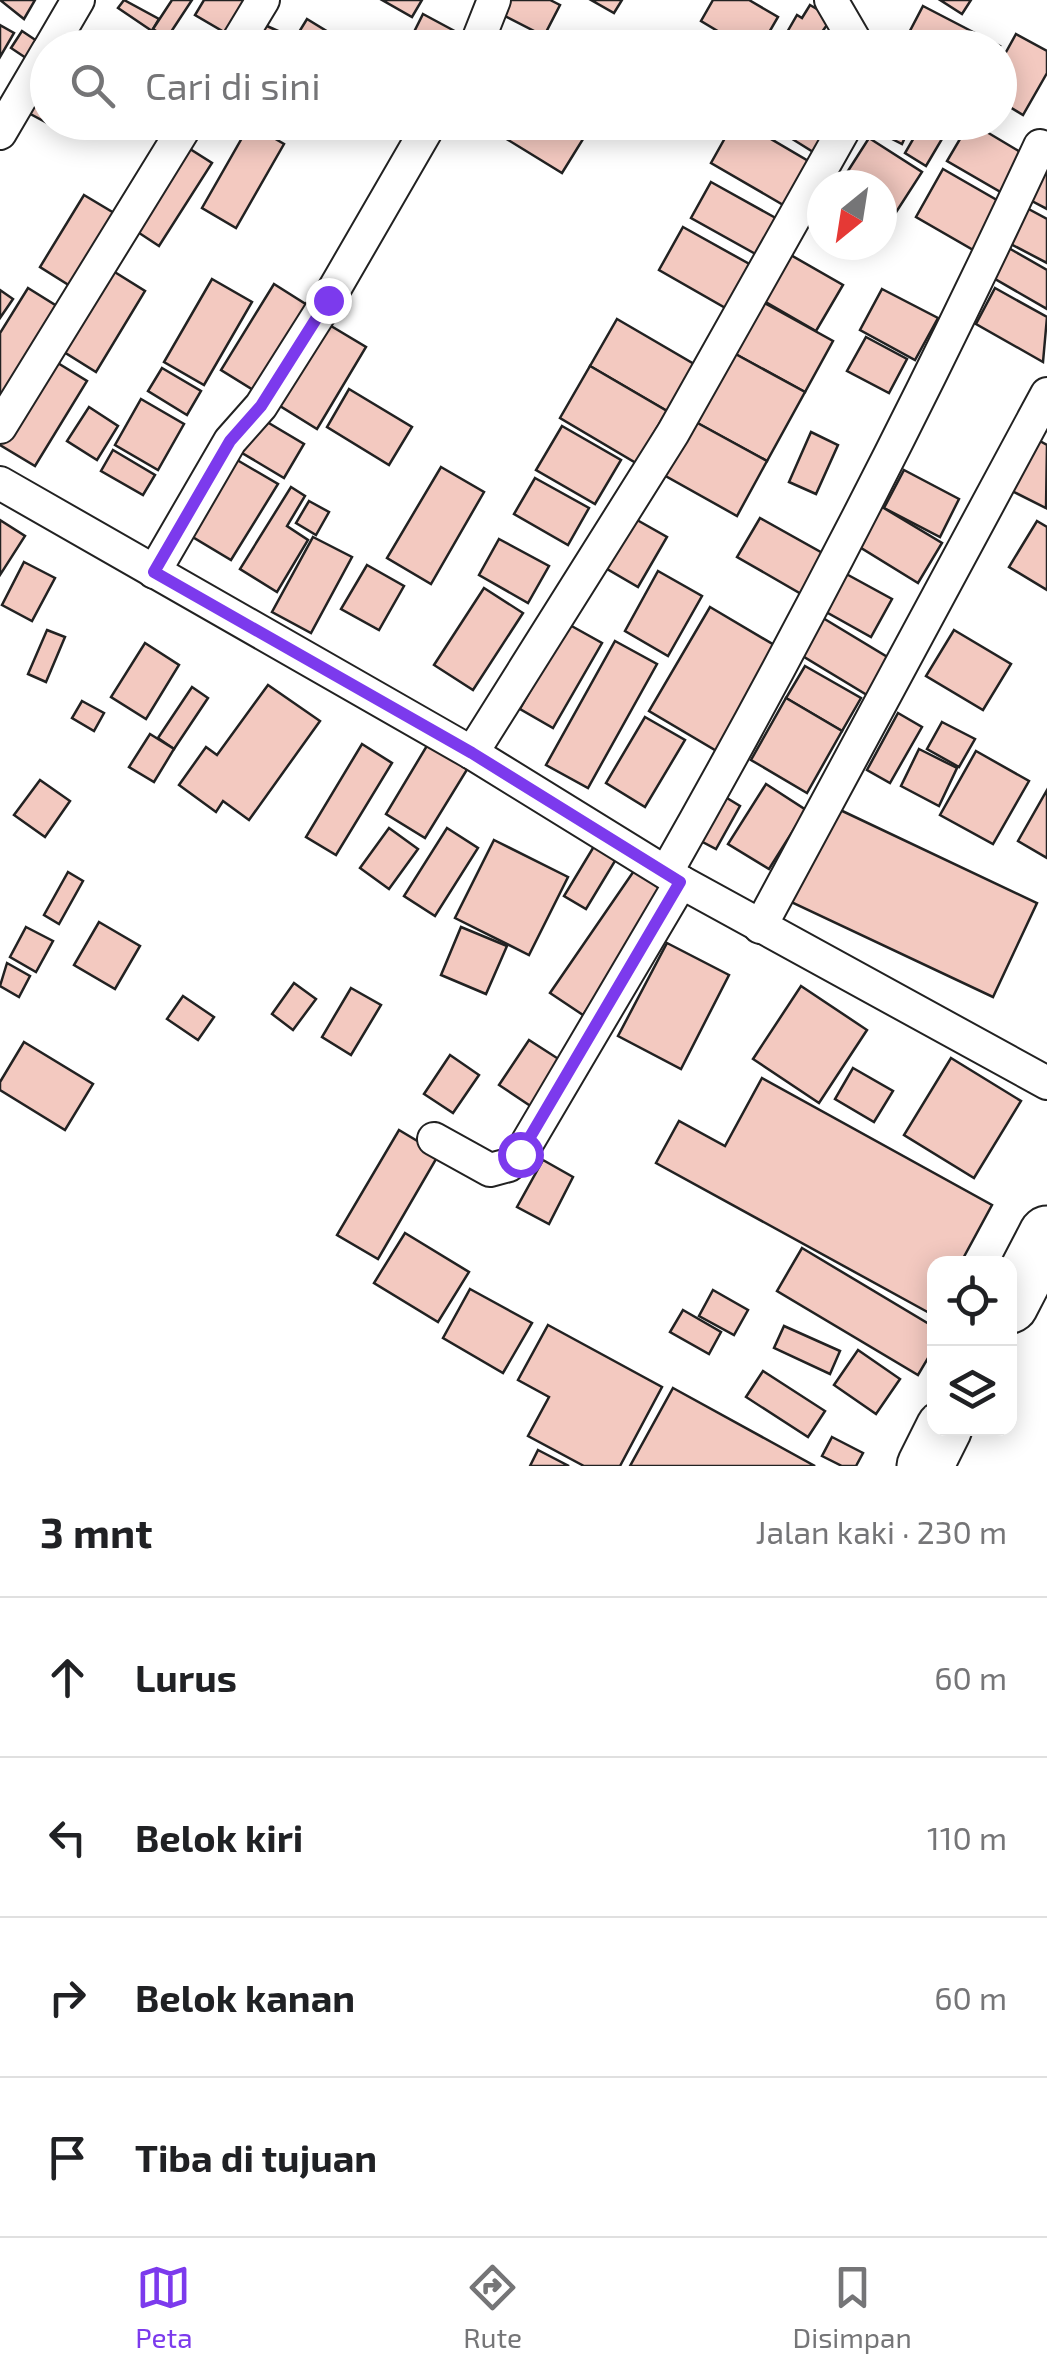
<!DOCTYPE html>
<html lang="id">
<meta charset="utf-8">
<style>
body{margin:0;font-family:"Exo 2",sans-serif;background:#f2f2f2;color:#202124}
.controls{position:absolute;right:30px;bottom:30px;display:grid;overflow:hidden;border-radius:20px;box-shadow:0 5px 25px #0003}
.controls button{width:90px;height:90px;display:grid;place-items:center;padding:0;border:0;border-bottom:2px solid #e0e0e0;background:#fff;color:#202124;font:50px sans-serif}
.compass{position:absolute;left:807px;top:170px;width:90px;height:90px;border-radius:50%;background:#fff;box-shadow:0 5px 25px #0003;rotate:210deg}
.stop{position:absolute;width:30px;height:30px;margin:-22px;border:8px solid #7c3aed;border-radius:50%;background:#fff}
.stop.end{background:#7c3aed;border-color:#fff;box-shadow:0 2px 10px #0008}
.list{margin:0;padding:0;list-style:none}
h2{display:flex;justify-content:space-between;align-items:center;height:130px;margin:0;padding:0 40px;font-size:42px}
h2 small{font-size:32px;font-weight:400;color:#757577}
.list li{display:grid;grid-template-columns:65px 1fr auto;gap:30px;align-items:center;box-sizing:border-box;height:160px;padding:0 40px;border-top:2px solid #e0e0e0}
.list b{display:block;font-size:38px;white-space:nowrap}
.list em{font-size:32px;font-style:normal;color:#757577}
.icon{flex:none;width:55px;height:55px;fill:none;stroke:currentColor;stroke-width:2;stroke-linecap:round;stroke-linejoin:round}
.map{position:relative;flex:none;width:1047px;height:1466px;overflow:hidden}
.search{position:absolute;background:#fff;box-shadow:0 5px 25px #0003;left:30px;right:30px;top:30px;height:110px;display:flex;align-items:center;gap:25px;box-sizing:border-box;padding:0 35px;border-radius:55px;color:#757577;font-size:38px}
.sheet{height:770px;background:#fff}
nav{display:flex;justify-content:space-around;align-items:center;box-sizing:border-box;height:140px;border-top:2px solid #e0e0e0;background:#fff;font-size:28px;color:#757577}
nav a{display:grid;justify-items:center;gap:5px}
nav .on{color:#7c3aed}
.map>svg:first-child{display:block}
.building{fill:#f3c9c0;stroke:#222;stroke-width:2.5}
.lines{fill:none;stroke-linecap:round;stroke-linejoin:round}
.street-casing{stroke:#222;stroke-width:36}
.highway-casing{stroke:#222;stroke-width:59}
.street{stroke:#fff;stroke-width:32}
.highway{stroke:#fff;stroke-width:55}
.route{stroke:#7c3aed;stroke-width:12}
</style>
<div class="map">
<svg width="1047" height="1466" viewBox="0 0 1047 1466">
<rect width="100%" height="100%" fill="#fff"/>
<g class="building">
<polygon points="0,0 35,0 24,19"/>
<polygon points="124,0 159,19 152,31 118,8"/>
<polygon points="172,0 192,0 167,38 153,29"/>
<polygon points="204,0 258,0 236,39 195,15"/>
<polygon points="382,0 422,0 412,17"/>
<polygon points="501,0 550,0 560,5 544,36 495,11"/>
<polygon points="591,0 622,0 614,13"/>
<polygon points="713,0 749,0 778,17 760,48 746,48 701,21"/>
<polygon points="940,0 971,0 962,14"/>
<polygon points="810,5 832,18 822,32 848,48 778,48 797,15 802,18"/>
<polygon points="923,6 1000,46 999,48 901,48"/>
<polygon points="423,14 462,35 456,48 406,48"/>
<polygon points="307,19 333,35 325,47 299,32"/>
<polygon points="258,22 287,35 282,46 253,33"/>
<polygon points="0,25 14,33 0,57"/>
<polygon points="22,31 40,43 29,60 11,48"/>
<polygon points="293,32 323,48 284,48"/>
<polygon points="1016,34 1047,51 1047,73 1023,115 1000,101 1000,63"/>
<polygon points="36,85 48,91 48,122 69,122 64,132 23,110"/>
<polygon points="508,122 592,122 593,123 562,173 500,135"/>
<polygon points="734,122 742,122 810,162 785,206 711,163"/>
<polygon points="765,122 823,122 834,129 818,155"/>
<polygon points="859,122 912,122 902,144"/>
<polygon points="923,122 952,122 926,166 905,153"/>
<polygon points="970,122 1027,156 1004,194 947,161"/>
<polygon points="250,124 284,144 236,228 202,208"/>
<polygon points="869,138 922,172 882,234 882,185 839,185"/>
<polygon points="179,142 212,163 159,246 127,225"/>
<polygon points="943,169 1002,203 975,251 916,217"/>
<polygon points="1047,169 1047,209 1030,200"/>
<polygon points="711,182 781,221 761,257 691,218"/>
<polygon points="84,195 119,216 75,289 40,267"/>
<polygon points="1023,206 1047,219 1047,263 1005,241"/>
<polygon points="683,227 753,266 729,310 659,270"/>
<polygon points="1000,243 1047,270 1047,309 983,272"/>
<polygon points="775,246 843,285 816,331 748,292"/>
<polygon points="105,266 145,291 96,372 56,347"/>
<polygon points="212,279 252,302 204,385 164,362"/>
<polygon points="274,284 315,310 263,396 221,370"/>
<polygon points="28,288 60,308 0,405 0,333"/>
<polygon points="995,288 1047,317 1043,362 976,324"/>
<polygon points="882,289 938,318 915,360 860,330"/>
<polygon points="0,290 13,299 0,318"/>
<polygon points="759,300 833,341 805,392 730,351"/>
<polygon points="617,319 694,364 667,411 590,366"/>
<polygon points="321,320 366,347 317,429 272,401"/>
<polygon points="866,337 907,359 889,393 847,371"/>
<polygon points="730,351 805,392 767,461 692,420"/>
<polygon points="48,357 87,381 35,466 0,445 0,435"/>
<polygon points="590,366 667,411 636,463 560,418"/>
<polygon points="162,368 201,391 187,415 148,391"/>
<polygon points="349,389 412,427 389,465 327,427"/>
<polygon points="141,399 184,424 158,470 115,445"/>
<polygon points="89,407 118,426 97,460 67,441"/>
<polygon points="257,416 304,444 284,478 237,450"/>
<polygon points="692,420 767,461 737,516 662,474"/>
<polygon points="562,426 621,460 595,504 536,470"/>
<polygon points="811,432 838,445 816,494 789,482"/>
<polygon points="1038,440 1047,445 1046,508 1012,491"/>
<polygon points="113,450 155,475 143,495 101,471"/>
<polygon points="232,457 278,484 231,560 186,533"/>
<polygon points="441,467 484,492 431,584 387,558"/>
<polygon points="904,470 959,499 940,537 884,508"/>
<polygon points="535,478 589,508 568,545 514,514"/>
<polygon points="291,487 305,496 287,526 308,540 277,592 240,569"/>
<polygon points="309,501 329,512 316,535 296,523"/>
<polygon points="882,507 942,543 918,583 858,546"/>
<polygon points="630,516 667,537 638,587 602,566"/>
<polygon points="760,518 826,555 803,595 737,557"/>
<polygon points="0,520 25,536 0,575"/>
<polygon points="1037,521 1047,527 1047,590 1009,567"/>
<polygon points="313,537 352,557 311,633 272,612"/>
<polygon points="499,539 549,566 528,603 479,575"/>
<polygon points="24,562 55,578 32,621 2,605"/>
<polygon points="367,565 404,586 379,630 341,609"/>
<polygon points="839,570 892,599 871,637 819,608"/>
<polygon points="658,571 702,596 668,656 625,631"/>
<polygon points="484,588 523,613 473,690 434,665"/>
<polygon points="710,607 781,649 720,753 649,711"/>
<polygon points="818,615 889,658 867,695 796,652"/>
<polygon points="568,624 602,643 553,728 520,709"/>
<polygon points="47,630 65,637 46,682 28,674"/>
<polygon points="954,630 1011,664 983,710 926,676"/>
<polygon points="615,641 657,664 588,788 546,765"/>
<polygon points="145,643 179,665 146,719 111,697"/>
<polygon points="805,666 861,698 842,731 786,698"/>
<polygon points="268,685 320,721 249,820 223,801 216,812 179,785 206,747 217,755"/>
<polygon points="192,687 208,698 174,749 158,738"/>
<polygon points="786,698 842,731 807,793 751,760"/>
<polygon points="82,701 104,713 94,731 72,718"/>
<polygon points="898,713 922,727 890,783 867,770"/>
<polygon points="645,717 685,740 645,807 606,783"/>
<polygon points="942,722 975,739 959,767 927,749"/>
<polygon points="150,734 174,749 154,782 129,767"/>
<polygon points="362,744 392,763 336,855 306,837"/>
<polygon points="428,744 468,768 425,838 386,814"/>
<polygon points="919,749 957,768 939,806 901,786"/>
<polygon points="976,751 1029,781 993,844 940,815"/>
<polygon points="40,780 70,801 45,837 14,815"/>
<polygon points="766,784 806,810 769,869 728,844"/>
<polygon points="1047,790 1047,858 1018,841"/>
<polygon points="722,795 740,806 716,849 697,839"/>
<polygon points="836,808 1037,903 993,997 791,902"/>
<polygon points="389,828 418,849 389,889 360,868"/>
<polygon points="447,828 478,848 435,916 404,896"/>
<polygon points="494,840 568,877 529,955 455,918"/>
<polygon points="596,843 618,856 586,909 564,896"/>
<polygon points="638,865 671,888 583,1015 550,993"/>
<polygon points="68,872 83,881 59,924 44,915"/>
<polygon points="99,922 140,946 115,989 74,965"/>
<polygon points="26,927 53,941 36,972 10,957"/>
<polygon points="461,927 507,946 486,994 441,975"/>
<polygon points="667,943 729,975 681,1069 618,1036"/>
<polygon points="7,963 30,976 19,997 0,986"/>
<polygon points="294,983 316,999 293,1030 272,1014"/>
<polygon points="801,986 867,1030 819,1103 753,1059"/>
<polygon points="351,988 381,1005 351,1055 322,1037"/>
<polygon points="183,996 214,1017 198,1040 167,1019"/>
<polygon points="529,1040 571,1067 541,1113 499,1085"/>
<polygon points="24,1042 93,1084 65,1130 0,1090 0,1082"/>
<polygon points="450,1055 479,1075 453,1113 424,1094"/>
<polygon points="951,1058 1021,1101 974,1178 904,1135"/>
<polygon points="853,1068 893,1091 874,1122 835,1099"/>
<polygon points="762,1078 992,1205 960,1264 934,1264 933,1315 656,1163 679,1121 725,1146"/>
<polygon points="399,1130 439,1154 378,1259 337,1235"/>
<polygon points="543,1160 573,1177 549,1224 517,1207"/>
<polygon points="405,1233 469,1272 438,1322 374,1283"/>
<polygon points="802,1248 934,1327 934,1348 918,1375 777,1291"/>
<polygon points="470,1289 532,1323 503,1373 443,1338"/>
<polygon points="713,1290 748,1310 734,1335 699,1316"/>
<polygon points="683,1310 721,1332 709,1354 670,1332"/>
<polygon points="548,1325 662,1387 620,1466 584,1466 528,1436 549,1397 518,1380"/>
<polygon points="784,1326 840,1351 830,1374 774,1348"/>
<polygon points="858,1350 900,1379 876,1414 834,1385"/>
<polygon points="763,1371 825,1411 808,1437 746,1397"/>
<polygon points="673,1388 815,1466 630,1466"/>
<polygon points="832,1437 863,1453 856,1466 842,1466 822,1456"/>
<polygon points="538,1450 569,1466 530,1466"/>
</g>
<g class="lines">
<defs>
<g id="street">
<polyline points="831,0 859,48"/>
<polyline points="50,48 78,0"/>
<polyline points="234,48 263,0"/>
<polyline points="475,48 494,0"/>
<polyline points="0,133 48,51"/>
<polyline points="0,427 188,122"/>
<polyline points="0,483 472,753 681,882 1047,1083"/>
<polyline points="154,572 230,441 261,406 328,300 431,122"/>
<polyline points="472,753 673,433 848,122"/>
<path d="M 667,871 C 801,635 925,393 1040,146 L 1047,150"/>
<polyline points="760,927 1047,394"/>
<polyline points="434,1139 490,1170 509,1165 520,1155 681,882"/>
</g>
<g id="highway">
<polyline points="1010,1305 1047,1234"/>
<polyline points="925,1466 944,1428"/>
</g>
</defs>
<use href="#street" class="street-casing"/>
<use href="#highway" class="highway-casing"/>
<use href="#street" class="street"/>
<use href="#highway" class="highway"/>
</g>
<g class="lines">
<polyline class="route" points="328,300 261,406 230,441 154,572 472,753 680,882 520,1154"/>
</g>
</svg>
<div class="controls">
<button><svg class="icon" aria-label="locate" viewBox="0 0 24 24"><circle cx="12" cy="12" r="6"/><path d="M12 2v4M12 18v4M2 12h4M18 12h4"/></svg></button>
<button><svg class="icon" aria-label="layers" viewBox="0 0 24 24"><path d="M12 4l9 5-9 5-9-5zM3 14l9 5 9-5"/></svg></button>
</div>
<svg class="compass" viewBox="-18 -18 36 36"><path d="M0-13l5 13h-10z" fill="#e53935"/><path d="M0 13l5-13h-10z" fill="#757577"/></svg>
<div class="stop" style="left:520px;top:1154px"></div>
<div class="stop end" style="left:328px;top:300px"></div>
<div class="search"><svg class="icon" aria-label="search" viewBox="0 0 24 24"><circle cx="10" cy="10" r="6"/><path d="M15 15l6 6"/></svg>Cari di sini</div>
</div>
<section class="sheet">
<h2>3 mnt<small>Jalan kaki · 230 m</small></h2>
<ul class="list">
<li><svg class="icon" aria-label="ahead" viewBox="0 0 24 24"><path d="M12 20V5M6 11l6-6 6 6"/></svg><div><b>Lurus</b></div><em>60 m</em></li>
<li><svg class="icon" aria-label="left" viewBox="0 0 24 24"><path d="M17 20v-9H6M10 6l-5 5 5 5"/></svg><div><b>Belok kiri</b></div><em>110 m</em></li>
<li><svg class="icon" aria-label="right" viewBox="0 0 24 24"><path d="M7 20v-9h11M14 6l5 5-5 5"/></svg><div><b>Belok kanan</b></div><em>60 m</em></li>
<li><svg class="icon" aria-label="arrive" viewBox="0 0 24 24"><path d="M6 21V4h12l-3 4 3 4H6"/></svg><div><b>Tiba di tujuan</b></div></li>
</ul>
</section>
<nav>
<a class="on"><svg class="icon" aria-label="map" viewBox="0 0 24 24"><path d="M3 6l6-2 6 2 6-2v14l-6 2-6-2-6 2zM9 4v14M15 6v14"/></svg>Peta</a>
<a><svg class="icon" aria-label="directions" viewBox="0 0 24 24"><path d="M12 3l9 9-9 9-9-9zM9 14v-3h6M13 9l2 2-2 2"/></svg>Rute</a>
<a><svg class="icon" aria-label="saved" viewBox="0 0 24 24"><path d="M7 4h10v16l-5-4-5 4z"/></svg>Disimpan</a>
</nav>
